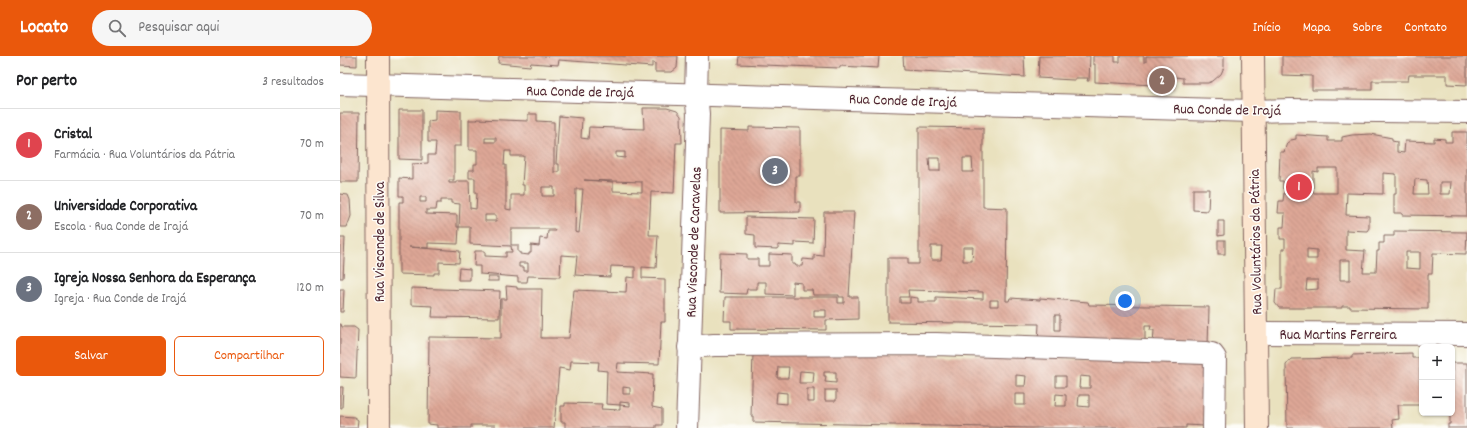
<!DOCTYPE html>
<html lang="pt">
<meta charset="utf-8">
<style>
body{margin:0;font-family:Dekko,sans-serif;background:#f6f6f6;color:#202124}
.controls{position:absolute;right:12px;bottom:12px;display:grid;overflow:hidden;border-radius:6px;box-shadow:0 1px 3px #0004}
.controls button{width:36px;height:36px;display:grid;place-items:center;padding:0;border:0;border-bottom:1px solid #e0e0e0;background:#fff;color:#202124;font:20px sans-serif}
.you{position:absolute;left:785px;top:245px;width:14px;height:14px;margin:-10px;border:3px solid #fff;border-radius:50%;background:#1a73e8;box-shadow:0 0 0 6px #1a73e833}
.badge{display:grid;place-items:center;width:26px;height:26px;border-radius:50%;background:#ea580c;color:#fff;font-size:13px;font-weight:700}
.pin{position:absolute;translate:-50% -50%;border:2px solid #fff;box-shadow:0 1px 4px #0006}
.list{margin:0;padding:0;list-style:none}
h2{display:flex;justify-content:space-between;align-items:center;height:52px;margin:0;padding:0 16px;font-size:17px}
h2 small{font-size:13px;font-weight:400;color:#757577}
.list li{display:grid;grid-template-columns:26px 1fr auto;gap:12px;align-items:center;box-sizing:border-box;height:72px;padding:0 16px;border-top:1px solid #e0e0e0}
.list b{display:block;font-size:15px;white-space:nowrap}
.list p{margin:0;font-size:13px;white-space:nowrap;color:#757577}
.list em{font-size:13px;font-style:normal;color:#757577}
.actions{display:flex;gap:8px;padding:12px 16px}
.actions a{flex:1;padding:9px 0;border:1px solid #ea580c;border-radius:6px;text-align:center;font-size:14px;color:#ea580c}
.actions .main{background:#ea580c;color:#fff}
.icon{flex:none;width:22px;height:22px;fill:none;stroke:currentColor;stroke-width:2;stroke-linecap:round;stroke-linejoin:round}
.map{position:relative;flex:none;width:1127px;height:372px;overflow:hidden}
header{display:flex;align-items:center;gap:24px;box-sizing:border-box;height:56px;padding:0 20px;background:#ea580c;color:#fff}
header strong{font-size:19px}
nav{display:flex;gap:22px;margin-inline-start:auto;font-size:14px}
.search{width:280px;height:36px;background:#f6f6f6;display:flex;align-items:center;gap:10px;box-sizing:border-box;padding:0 14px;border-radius:22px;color:#757577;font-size:15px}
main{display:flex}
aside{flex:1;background:#fff}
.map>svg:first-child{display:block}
.building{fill:url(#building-back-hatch);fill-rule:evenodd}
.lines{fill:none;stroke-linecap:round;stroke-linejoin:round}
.minor-casing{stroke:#82635e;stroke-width:24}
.secondary-casing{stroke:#82635e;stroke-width:24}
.minor{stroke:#fff;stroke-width:22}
.secondary{stroke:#fce5cf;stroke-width:22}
.labels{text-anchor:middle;stroke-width:3;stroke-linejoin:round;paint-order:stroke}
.street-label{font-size:15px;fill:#4a1f2b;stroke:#fdfcf7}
</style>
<header>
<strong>Locato</strong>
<div class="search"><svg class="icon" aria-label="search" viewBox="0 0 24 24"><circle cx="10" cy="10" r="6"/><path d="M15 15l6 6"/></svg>Pesquisar aqui</div>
<nav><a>Início</a><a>Mapa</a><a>Sobre</a><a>Contato</a></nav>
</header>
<main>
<aside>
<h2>Por perto<small>3 resultados</small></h2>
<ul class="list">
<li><span class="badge" style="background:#e0444e">1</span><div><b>Cristal</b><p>Farmácia · Rua Voluntários da Pátria</p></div><em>70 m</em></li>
<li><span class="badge" style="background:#8d6e63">2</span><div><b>Universidade Corporativa</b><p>Escola · Rua Conde de Irajá</p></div><em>70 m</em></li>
<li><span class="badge" style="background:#6b7280">3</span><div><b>Igreja Nossa Senhora da Esperança</b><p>Igreja · Rua Conde de Irajá</p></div><em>120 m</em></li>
</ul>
<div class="actions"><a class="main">Salvar</a><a>Compartilhar</a></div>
</aside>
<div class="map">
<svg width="1127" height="372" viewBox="0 0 1127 372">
<defs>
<pattern id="building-back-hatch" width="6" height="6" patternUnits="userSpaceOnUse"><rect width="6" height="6" fill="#dea796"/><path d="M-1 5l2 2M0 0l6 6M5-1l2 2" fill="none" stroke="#b6877b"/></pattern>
</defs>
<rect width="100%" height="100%" fill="#fdfcf7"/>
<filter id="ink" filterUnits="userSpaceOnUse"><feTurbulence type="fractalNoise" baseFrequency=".025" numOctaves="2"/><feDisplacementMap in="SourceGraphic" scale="8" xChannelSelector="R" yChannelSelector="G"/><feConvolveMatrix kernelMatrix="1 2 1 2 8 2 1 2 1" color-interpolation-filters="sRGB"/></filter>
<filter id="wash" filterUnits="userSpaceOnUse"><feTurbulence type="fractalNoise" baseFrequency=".012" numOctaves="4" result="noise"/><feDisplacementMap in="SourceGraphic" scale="16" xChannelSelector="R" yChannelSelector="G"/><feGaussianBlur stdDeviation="0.9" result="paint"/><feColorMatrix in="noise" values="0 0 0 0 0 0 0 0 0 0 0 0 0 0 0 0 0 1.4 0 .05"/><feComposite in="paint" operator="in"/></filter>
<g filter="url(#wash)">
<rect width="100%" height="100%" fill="#e9e1be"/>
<g id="blocks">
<g class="building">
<polygon points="0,0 17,0 17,10 0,9"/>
<polygon points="159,0 338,0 337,12 332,16 315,16 315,7 312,7 312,11 219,4 218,9 191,7 190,10 158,7"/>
<polygon points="399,0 539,0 538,12 500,10 500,12 398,8"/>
<polygon points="563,0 684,0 685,21 564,14"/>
<polygon points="699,0 750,0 749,25 747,25 748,22 735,22 735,24 733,24 698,22"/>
<polygon points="753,0 775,0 775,6 780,6 780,0 804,0 804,6 806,6 806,0 884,0 884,11 881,18 873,25 868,27 843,27 843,22 835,21 835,31 817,30 818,23 815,23 814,29 755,26 755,8 753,8"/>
<polygon points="942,0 1127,0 1127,29 1107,28 1107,19 1069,19 1068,25 1032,25 1032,34 972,34 972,20 942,19"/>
<path d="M 303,52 L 327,52 L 337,55 L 341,60 L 342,87 L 336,87 L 334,137 L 311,136 L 309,179 L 318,179 L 316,212 L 302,211 L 302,222 L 325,223 L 325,266 L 321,266 L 319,308 L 278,307 L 277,316 L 313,318 L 312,351 L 322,353 L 322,369 L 316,369 L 316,372 L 225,372 L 225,366 L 221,366 L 221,350 L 225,350 L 225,347 L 262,348 L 261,353 L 280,354 L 280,349 L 290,350 L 290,347 L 280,346 L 280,349 L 266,348 L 267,315 L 258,314 L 259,306 L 231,305 L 230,314 L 219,312 L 214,372 L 155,372 L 155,369 L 131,369 L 131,372 L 97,372 L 97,369 L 88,368 L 89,281 L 161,282 L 161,243 L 167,243 L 166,230 L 177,231 L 177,233 L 202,233 L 201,282 L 229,282 L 234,234 L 286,236 L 287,221 L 295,222 L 295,211 L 271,210 L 270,221 L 235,219 L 237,200 L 221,199 L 220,221 L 188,220 L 187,226 L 178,226 L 178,221 L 140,218 L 140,210 L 134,210 L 135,195 L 145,195 L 145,200 L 166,201 L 166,196 L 172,196 L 171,190 L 130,188 L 130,171 L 119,171 L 118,188 L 88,187 L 88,192 L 69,191 L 120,195 L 119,207 L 99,206 L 99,217 L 94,217 L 94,219 L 59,218 L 59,146 L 63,146 L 63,140 L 59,140 L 59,122 L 72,123 L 72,108 L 88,107 L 88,99 L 95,99 L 96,86 L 88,86 L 88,65 L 95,64 L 95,54 L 121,55 L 121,90 L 114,90 L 114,124 L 109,124 L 109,127 L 116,127 L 116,125 L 129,125 L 130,152 L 136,153 L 137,137 L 135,137 L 135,122 L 129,122 L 129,114 L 134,114 L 134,108 L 137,108 L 137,94 L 129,94 L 129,64 L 138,64 L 137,63 L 188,65 L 188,58 L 197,58 L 197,65 L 214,66 L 214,116 L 219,116 L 219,108 L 216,108 L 219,60 L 242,62 L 241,82 L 248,83 L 249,71 L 304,73 ZM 145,82 L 156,82 L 156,86 L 145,86 ZM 165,95 L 171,95 L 171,100 L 184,100 L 182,129 L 184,129 L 184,139 L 171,139 L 171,154 L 166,153 L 166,109 L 164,109 ZM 276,96 L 285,96 L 285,102 L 276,101 ZM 244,124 L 302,126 L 302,136 L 273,135 L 273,126 ZM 202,131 L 214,131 L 214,140 L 202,140 ZM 236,133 L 243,133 L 239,177 L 235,176 ZM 80,141 L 86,141 L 86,146 L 80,146 ZM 101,144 L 111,144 L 111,147 L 120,148 L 119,171 L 117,171 L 117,159 L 86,158 L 86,154 L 96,154 L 97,147 L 101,147 ZM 145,159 L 156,159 L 156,165 L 145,165 ZM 171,173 L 214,173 L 215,175 L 208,175 L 207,183 L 200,182 L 199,190 L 191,189 L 191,197 L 189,197 L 189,199 L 180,198 L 180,196 L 178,196 L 178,189 L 171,189 ZM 179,207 L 188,207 L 188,215 L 184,215 L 184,211 L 179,211 ZM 283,331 L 290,332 L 290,338 L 283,338 Z"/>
<polygon points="59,54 82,54 82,104 59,103"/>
<polygon points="0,57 19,57 18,126 0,126"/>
<polygon points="409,71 460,72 460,120 456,120 456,146 460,146 460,156 380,157 380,74 409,75"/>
<path d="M 579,71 L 643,72 L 643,151 L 667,152 L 666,245 L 669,245 L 670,242 L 700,244 L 700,242 L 748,246 L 749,249 L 869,251 L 868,290 L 813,289 L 814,274 L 810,274 L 811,270 L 805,270 L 805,285 L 698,287 L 699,268 L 548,266 L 548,202 L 568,202 L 568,208 L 579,208 ZM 589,102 L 600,102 L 600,115 L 590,115 ZM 623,102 L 632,102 L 633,116 L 623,116 ZM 591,190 L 602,190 L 601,204 L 591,204 ZM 623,191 L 633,191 L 632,205 L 623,205 ZM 568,234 L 643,236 L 643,243 L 596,241 L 596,246 L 578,246 L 578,242 L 570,241 L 570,247 L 560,247 L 560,241 L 569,241 ZM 650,244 L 658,244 L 658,250 L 650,250 ZM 715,259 L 720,259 L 720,274 L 715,274 Z"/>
<path d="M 1112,76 L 1127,76 L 1127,160 L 1062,159 L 1062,157 L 1054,157 L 1054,138 L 1056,138 L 1056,118 L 1043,117 L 1043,138 L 1007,137 L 1006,159 L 1029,160 L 1029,172 L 1027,175 L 1006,174 L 1006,194 L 1025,195 L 1023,216 L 1036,216 L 1037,195 L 1039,195 L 1039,187 L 1044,187 L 1044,180 L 1054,180 L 1054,175 L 1127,176 L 1126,198 L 1093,197 L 1092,218 L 1088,218 L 1088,253 L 1010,252 L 1010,250 L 1002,250 L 1002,252 L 939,252 L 935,247 L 936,233 L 942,233 L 942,193 L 945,193 L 945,183 L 940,183 L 940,171 L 944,171 L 945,157 L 938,157 L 939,145 L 943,145 L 944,137 L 949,137 L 949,134 L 943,133 L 943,125 L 939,125 L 940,96 L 944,96 L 947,87 L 951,84 L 956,83 L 956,79 L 988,81 L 988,85 L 1002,85 L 1002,81 L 1012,79 L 1031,78 L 1052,82 L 1052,85 L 1057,86 L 1057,96 L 1064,97 L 1065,85 L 1094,86 L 1094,82 L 1105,83 L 1105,86 L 1112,86 ZM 978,112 L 997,112 L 997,137 L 973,137 L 973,115 L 978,116 ZM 1075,123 L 1087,124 L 1088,138 L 1074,138 ZM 1100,126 L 1111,126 L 1110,138 L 1100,138 ZM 967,193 L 977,194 L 977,203 L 967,203 ZM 1066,196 L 1080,196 L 1080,213 L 1066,212 ZM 1000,204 L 1010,204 L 1010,224 L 1000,224 ZM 967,224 L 978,224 L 978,233 L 966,234 Z"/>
<polygon points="853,133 869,133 868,155 853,154"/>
<polygon points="0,138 8,139 10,144 11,160 7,171 0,171"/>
<path d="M 484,156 L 514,156 L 509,241 L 518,241 L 518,263 L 486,264 L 486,274 L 391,273 L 391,265 L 384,265 L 385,241 L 498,241 L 498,247 L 504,247 L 504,241 L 499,241 L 499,239 L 473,239 L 472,234 L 462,234 L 462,227 L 453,226 L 453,239 L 426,238 L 426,226 L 417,226 L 417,233 L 407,233 L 406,238 L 379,237 L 380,197 L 407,198 L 407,203 L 418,203 L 418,210 L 429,210 L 429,198 L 452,199 L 452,208 L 455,208 L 456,210 L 462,210 L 463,203 L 474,204 L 474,199 L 483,200 ZM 474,254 L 486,254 L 486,261 L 474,261 Z"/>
<polygon points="406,161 474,163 473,187 455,186 455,190 438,189 438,193 415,192 415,179 406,178"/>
<polygon points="878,165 884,165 884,179 878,180"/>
<polygon points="0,182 5,182 3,222 0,222"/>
<rect x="878" y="184" width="7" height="14"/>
<polygon points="119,212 130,213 130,224 118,224"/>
<rect x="148" y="221" width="10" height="4"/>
<polygon points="71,232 160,235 159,262 92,261 93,250 71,249"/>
<polygon points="0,233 4,233 3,256 0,256"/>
<polygon points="0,268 1,268 2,271 14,271 18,274 16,322 0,321"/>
<path d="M 414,292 L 865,308 L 864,370 L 846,369 L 846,372 L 691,372 L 413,366 L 413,360 L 411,360 L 413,298 ZM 438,311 L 449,311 L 448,322 L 437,322 ZM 460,315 L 474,316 L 473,327 L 459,327 ZM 484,316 L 496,316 L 496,327 L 485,326 L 486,320 L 484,320 ZM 676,319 L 686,320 L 685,330 L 676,330 ZM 716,320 L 726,320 L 726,331 L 716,331 ZM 740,320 L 750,321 L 750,332 L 739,332 ZM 467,333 L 474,333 L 474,346 L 467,346 ZM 485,334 L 496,334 L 496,345 L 485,345 ZM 437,336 L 447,337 L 447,348 L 436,347 ZM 675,338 L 685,338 L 685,349 L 675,349 ZM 716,338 L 726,339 L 726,350 L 715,350 ZM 739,339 L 749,339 L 749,351 L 738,350 Z"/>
<polygon points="1072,297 1072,302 1082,302 1082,312 1080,312 1081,349 1058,349 1059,363 1052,364 1053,372 947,372 946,309 951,303 1012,302 1012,299"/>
<polygon points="1112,307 1127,307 1127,372 1108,372 1108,368 1110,368 1110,357 1112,357"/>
<polygon points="0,331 3,331 2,352 0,352"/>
<polygon points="0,360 14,361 18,364 17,372 0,372"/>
</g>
</g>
</g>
<g filter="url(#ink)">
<use href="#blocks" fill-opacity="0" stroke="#82635e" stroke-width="1"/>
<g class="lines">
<defs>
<g id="minor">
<polyline points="0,28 912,55 950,54 1127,56"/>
<polyline points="916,277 1127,278"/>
<polyline points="349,291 374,289 596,288 866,297 872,298 875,302 874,372"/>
<polyline points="347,372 358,58 356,37 357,0"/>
</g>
<g id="secondary">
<polyline points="38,0 39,372"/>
<polyline points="913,0 917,372"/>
</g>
</defs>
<use href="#minor" class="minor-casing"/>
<use href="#secondary" class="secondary-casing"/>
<use href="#minor" class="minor"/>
<use href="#secondary" class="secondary"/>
</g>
</g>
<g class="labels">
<g class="street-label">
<text transform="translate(240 35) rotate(1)" y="5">Rua Conde de Irajá</text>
<text transform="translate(563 44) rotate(2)" y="5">Rua Conde de Irajá</text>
<text transform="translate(887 53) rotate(1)" y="5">Rua Conde de Irajá</text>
<text transform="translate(39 186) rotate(-90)" y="5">Rua Visconde de Silva</text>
<text transform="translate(353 186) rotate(-88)" y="5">Rua Visconde de Caravelas</text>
<text transform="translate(915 186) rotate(-91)" y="5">Rua Voluntários da Pátria</text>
<text x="998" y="283">Rua Martins Ferreira</text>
</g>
</g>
</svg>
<div class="controls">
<button>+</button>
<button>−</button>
</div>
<div class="you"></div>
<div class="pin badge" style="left:959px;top:131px;background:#e0444e">1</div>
<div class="pin badge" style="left:822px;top:25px;background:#8d6e63">2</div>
<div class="pin badge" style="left:435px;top:115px;background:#6b7280">3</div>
</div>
</main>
